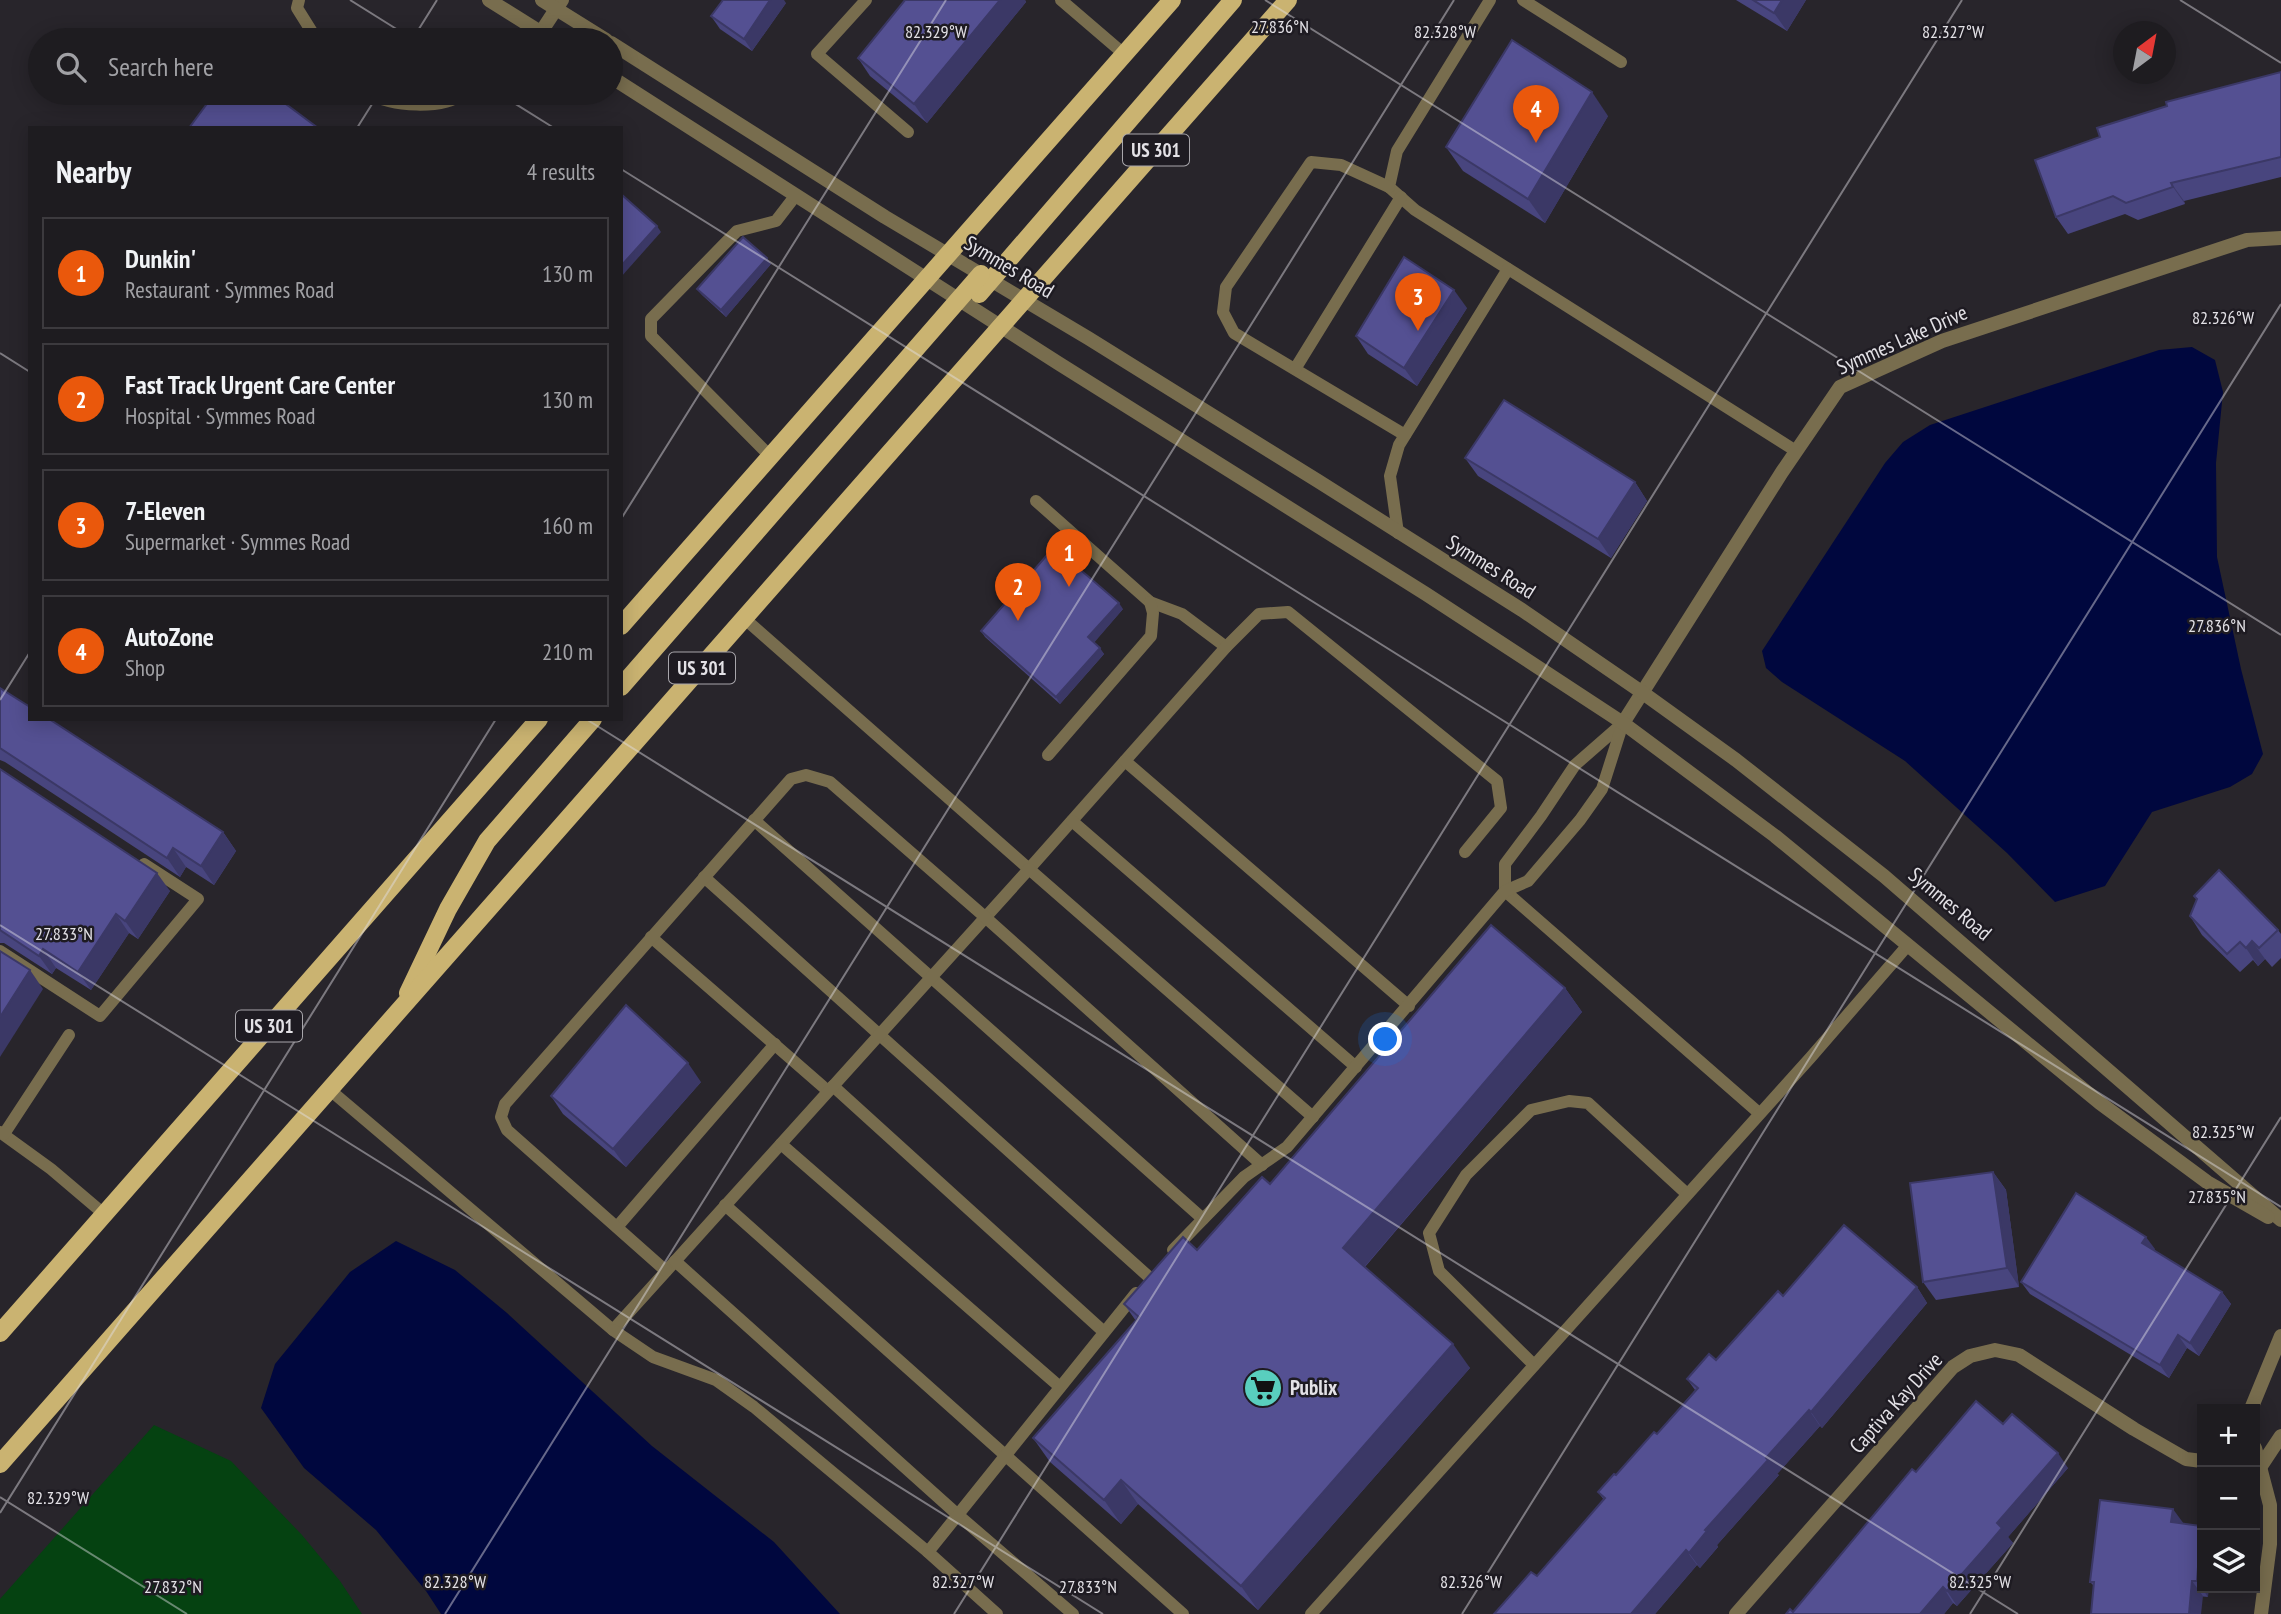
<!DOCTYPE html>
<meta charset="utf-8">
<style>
body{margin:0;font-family:"PT Sans Narrow",sans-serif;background:#262529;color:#f1f3f6}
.controls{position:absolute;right:21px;bottom:21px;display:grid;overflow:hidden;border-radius:0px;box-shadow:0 4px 18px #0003}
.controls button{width:63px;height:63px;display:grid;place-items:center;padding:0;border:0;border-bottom:2px solid #3c3a3e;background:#1e1c20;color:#f1f3f6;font:35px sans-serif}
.compass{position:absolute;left:2113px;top:21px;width:63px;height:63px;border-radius:50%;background:#1e1c20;box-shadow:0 4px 18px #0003;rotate:32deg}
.you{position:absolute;left:1386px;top:1040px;width:24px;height:24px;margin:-18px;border:5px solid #fff;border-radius:50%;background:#1a73e8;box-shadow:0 0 0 10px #1a73e833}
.badge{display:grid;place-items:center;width:46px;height:46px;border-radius:50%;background:#ea580c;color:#fff;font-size:23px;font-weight:700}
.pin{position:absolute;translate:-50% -58px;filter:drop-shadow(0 2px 4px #0008)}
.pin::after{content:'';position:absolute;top:37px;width:24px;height:21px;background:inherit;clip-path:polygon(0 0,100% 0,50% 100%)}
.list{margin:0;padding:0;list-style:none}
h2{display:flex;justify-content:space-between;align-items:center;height:91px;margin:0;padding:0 28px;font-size:30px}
h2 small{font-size:23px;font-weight:400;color:#a1a1a5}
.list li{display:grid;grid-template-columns:46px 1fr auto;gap:21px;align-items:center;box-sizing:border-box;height:112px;margin:0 14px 14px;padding:0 14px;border:2px solid #3c3a3e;border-radius:0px}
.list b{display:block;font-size:26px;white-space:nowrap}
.list p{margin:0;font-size:23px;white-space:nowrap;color:#a1a1a5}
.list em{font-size:23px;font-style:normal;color:#a1a1a5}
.icon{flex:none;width:38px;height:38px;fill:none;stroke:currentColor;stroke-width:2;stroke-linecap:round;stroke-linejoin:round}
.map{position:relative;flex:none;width:2281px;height:1614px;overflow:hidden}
.search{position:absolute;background:#1e1c20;box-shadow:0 4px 18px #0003;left:28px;top:28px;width:595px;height:77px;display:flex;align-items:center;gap:18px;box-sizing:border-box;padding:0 24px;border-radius:38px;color:#a1a1a5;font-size:26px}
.panel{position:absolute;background:#1e1c20;box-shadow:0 4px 18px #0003;left:28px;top:126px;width:595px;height:595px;border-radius:0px}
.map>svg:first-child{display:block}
.green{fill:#054211}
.water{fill:#00073e}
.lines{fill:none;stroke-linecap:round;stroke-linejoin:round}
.service{stroke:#786d4e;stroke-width:12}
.minor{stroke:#786d4e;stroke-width:14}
.tertiary{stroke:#786d4e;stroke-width:14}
.primary{stroke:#cab371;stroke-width:18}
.wall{fill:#48457e}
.shaded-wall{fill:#3b3866}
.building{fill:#545092;stroke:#3b3866;stroke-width:2}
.ticks{fill:none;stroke:#e3e1e6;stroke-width:2;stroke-opacity:0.45}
.labels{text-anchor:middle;stroke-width:5;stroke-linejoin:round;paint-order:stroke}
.shield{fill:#1e1b22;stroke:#a8a6ab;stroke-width:2}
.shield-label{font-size:19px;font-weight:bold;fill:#e3e1e6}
.street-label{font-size:21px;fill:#e3e1e6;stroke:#1e1b22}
.poi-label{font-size:21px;font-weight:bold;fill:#e3e1e6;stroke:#1e1b22;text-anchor:start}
.ticks-label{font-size:18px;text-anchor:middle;fill:#e3e1e6;stroke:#1e1b22;stroke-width:5;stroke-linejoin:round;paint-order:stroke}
</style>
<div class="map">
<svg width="2281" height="1614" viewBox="0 0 2281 1614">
<rect width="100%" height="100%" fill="#28252b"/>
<polygon class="green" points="154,1425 231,1461 302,1535 340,1581 362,1614 0,1614 0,1599"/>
<g class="water">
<polygon points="2192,347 2215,360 2223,392 2216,463 2217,557 2241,669 2263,754 2252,774 2230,787 2152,812 2105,886 2055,902 2007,853 1905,761 1782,682 1766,668 1762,651 1885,463 1903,442 1930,425 2159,350"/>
<polygon points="396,1241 455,1270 507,1313 652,1446 774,1542 840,1614 441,1614 426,1591 376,1530 304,1468 261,1408 275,1364 350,1272"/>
</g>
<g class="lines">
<g class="service">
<polyline points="299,0 297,8 317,40"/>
<polyline points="866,0 817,54 908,132"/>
<polyline points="1061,0 1124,54"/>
<polyline points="1490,0 1397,151 1389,187 1415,210 1796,451"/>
<polyline points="1523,0 1621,62"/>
<path d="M 369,93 C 391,107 443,110 464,93"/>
<polyline points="1389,187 1341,165 1311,162 1226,287 1223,312 1234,333 1405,435"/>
<polyline points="1295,369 1401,197"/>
<polyline points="771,457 651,336 651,319 737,231 776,221 796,195"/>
<polyline points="1036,501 1150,602 1182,614 1226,647"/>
<polyline points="1398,533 1390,476 1399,445 1508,269"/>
<polyline points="745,619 1029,869 1226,647 1259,614 1288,612 1497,781 1501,808 1465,852"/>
<polyline points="1623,723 1575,765 1541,816 1505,864 1505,891 1759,1113"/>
<polyline points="1048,755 1151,636 1153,613 1150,602"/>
<polyline points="1125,761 1409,1006"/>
<polyline points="754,820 1203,1219"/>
<polyline points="1072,821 1356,1067"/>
<polyline points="704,877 1149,1277"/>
<polyline points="651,937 828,1091"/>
<polyline points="0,951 100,1016 198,899 144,864"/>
<polyline points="833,1086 1104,1332"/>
<polyline points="330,1090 613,1330 1029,869 1313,1117"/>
<polyline points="0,1132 51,1169 104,1214"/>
<polyline points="4,1134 69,1035"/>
<polyline points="781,1144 1060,1387"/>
<polyline points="725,1205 1183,1614"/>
<polyline points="617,1227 775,1044"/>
<polyline points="1173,1250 1244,1177 1287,1147 1505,891 1528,881 1580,820 1602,789 1623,723"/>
<polyline points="675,1261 958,1515 1073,1614"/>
<polyline points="666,1271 507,1130 501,1117 505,1104 791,779 806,775 830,782 985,917 1262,1165"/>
<polyline points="613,1330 653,1357 716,1380 754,1407 928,1552"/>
<polyline points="1534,1365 1439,1271 1429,1233 1466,1175 1531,1110 1569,1101 1588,1103 1687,1194"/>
<polyline points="997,1614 928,1552 1136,1293"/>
<polyline points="1311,1614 1811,1057 1908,945"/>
</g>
<g class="minor">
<polyline points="541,32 562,0"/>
<polyline points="1623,723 1782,472 1840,387 1942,341 2247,240 2281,238"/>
<polyline points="2251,1409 2281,1336"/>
<polyline points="2255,1448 2270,1505 2270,1544 2261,1614"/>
<polyline points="2259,1469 2281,1436"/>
<polyline points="1736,1614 1953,1367 1970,1356 1995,1350 2019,1355 2134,1429 2186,1459 2202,1461"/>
</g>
<g class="tertiary">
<polyline points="489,0 553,40"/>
<polyline points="542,0 606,40"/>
<polyline points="611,43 885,217 1088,338 1318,481 1522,610 1643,693 1736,760 1884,876 2281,1220"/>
<polyline points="611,77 1058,363 1426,594 1623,723 1775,836 2100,1103 2207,1182 2268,1217"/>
</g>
<g class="primary">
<polyline points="979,294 1233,0"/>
<polyline points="621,626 1172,0"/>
<polyline points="621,687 981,274"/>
<polyline points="408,993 448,909 487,841 593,719"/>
<polyline points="0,1333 539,719"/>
<polyline points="0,1464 1288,0"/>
</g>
</g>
<g class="wall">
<polygon points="905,0 1025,0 1026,2 927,123 870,76 858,58"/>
<polygon points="1736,0 1806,0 1787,31"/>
<polygon points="786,3 752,51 720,29 711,16"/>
<polygon points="2281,72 2281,177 2184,201 2185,204 2138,220 2125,214 2068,234 2056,217"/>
<polygon points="1608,116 1545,223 1463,171 1446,147"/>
<polygon points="771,264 726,317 702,295 697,289"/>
<polygon points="1467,308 1417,386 1368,354 1356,336"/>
<polygon points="1465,458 1635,482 1647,501 1611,558 1478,476"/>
<polygon points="1123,609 1094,642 1104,654 1060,704 985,637 981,631"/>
<polygon points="0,688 223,832 236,851 214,885 186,867 180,877 5,762 0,760"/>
<polygon points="0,769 170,891 138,939 129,933 91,990 56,968 52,974 4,943 0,943"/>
<polygon points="2194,896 2278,930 2281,934 2281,958 2272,967 2265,959 2258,966 2253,960 2240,972 2202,935 2190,916 2197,900"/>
<polygon points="1565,988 1582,1012 1365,1267 1470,1368 1258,1610 1138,1504 1121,1524 1050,1462 1033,1438 1136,1321 1124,1304 1197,1250 1270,1184"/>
<polygon points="701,1082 626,1167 563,1114 551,1096"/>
<polygon points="1993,1172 2006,1190 2019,1287 1936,1300 1923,1282"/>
<polygon points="2155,1249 2154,1250 2222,1292 2231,1304 2199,1356 2187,1348 2169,1378 2030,1294 2021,1282"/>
<polygon points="1917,1287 1927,1303 1822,1428 1820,1426 1777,1474 1779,1475 1717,1545 1718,1547 1700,1568 1697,1565 1655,1614 1494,1614 1537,1576 1604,1500 1598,1492 1657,1434 1695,1390 1687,1379 1716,1360 1783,1296"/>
<polygon points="2003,1424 2068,1468 2008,1537 2013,1543 1957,1606 1953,1603 1944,1614 1786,1614 1793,1612 1916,1472"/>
<polygon points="2173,1509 2208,1597 2094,1586 2090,1582"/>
</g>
<g class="shaded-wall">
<polygon points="770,0 784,0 786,3 752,51 744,39"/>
<polygon points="1000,0 1025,0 1026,2 927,123 914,104"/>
<polygon points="1782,0 1806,0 1787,31 1774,13"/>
<polygon points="1592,92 1608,116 1545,223 1528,199"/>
<polygon points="2171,183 2184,201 2185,204 2173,187"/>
<polygon points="657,226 661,232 621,277 621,266"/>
<polygon points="767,258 771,264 726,317 721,310"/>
<polygon points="1454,290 1467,308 1417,386 1404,368"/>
<polygon points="1635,482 1647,501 1611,558 1598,539"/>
<polygon points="1119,603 1123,609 1093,644 1088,637"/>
<polygon points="1100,648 1104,654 1060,704 1056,697"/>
<polygon points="223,832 236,851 214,885 201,866"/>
<polygon points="173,848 186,867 180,877 167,858"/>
<polygon points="157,873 170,891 138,939 125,921"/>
<polygon points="116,914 129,933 91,990 78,972"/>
<polygon points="2252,941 2265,959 2258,966 2246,948"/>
<polygon points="43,949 56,968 52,974 39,956"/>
<polygon points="30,970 43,989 0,1057 0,1017"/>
<polygon points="1565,988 1582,1012 1360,1272 1343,1248"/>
<polygon points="688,1063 701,1082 626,1167 613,1149"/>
<polygon points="1993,1172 2006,1190 2019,1287 2007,1268"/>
<polygon points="2146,1237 2155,1249 2151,1255 2142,1243"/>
<polygon points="1917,1287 1927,1303 1822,1428 1811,1412"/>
<polygon points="2222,1292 2231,1304 2199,1356 2190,1343"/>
<polygon points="2178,1335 2187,1348 2169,1378 2160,1365"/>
<polygon points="1453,1344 1470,1368 1258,1610 1241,1586"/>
<polygon points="1809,1410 1820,1426 1777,1474 1779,1475 1717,1545 1718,1547 1700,1568 1689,1553 1705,1530 1766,1458"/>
<polygon points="2058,1453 2068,1468 2008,1537 2013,1543 1957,1606 1947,1591 1997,1523"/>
<polygon points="1121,1480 1138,1504 1121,1524 1104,1500"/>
<polygon points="2173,1509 2184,1524 2171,1522"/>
<polygon points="2201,1526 2202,1528 2202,1588 2209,1588 2208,1597 2197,1581"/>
<polygon points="1686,1550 1697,1565 1655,1614 1631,1614"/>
<polygon points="2192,1581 2203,1596 2201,1614 2189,1614"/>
<polygon points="1943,1587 1953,1603 1944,1614 1920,1614"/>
</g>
<g class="building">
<polygon points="723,0 770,0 744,39 711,16"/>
<polygon points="905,0 1000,0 914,104 858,58"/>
<polygon points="1753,0 1782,0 1774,13"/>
<polygon points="1512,40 1592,92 1528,199 1446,147"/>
<polygon points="2281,72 2281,157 2171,183 2173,187 2126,203 2113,196 2056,217 2035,160 2100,137 2097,128 2167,106 2166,102"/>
<polygon points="215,93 271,93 318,128 189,128"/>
<polygon points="621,194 657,226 621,266"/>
<polygon points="743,237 767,258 721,310 697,289"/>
<polygon points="1404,257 1454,290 1404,368 1356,336"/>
<polygon points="1504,400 1635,482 1598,539 1465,458"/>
<polygon points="1054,547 1119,603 1088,637 1100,648 1056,697 981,631"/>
<polygon points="0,688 30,707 30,719 49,719 223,832 201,866 173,848 167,858 0,748"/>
<polygon points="0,769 157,873 125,921 116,914 78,972 43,949 39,956 0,930"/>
<polygon points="2219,870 2278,930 2259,948 2252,941 2246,948 2240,942 2227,954 2190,916 2197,899 2194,896"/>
<polygon points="1491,925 1565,988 1343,1248 1453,1344 1241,1586 1121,1480 1104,1500 1033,1438 1139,1317 1124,1304 1183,1237 1197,1250 1262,1177 1270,1184"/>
<polygon points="0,951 30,970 0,1017"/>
<polygon points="626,1005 688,1063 613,1149 551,1096"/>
<polygon points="1993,1172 2007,1268 1923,1282 1910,1183"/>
<polygon points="2076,1193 2146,1237 2142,1243 2222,1292 2190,1343 2178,1335 2160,1365 2021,1282"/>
<polygon points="1844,1225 1917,1287 1811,1412 1809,1410 1766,1458 1768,1460 1705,1530 1707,1531 1689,1553 1686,1550 1631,1614 1494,1614 1531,1572 1537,1576 1605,1498 1598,1492 1614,1474 1616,1475 1654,1432 1657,1434 1698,1388 1687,1379 1709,1354 1716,1360 1778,1291 1783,1296"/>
<polygon points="1976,1401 2003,1424 2012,1414 2058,1453 1997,1523 2002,1528 1985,1548 1947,1591 1943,1587 1920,1614 1786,1614 1790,1609 1793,1612 1912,1469 1916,1472"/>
<polygon points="2100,1500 2173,1509 2171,1522 2201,1526 2197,1581 2192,1581 2189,1614 2091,1614 2094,1582 2090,1582"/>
</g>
<path class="ticks" d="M 350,0 L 414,40M 1265,0 L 2281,635M 2180,0 L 2281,63M 412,40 L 437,0M 498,93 L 554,128M 357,128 L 379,93M 621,169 L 2281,1207M 0,353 L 30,372M 621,519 L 946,0M 0,700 L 30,652M 586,719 L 2018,1614M 0,925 L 1103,1614M 0,1497 L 187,1614M 0,1513 L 496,719M 445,1614 L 1454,0M 954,1614 L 1962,0M 1462,1614 L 2281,304M 1970,1614 L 2281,1117"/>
<defs>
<symbol id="supermarket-disc" viewBox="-11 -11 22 22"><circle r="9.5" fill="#59cebe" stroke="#1e1b22"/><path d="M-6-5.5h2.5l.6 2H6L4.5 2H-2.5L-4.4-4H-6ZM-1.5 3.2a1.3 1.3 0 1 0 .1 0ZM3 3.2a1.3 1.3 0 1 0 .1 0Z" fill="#111"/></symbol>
</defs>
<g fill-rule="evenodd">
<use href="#supermarket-disc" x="1241" y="1366" width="44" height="44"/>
</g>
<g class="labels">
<g class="shield">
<rect x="1123" y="134.5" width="66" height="31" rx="5"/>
<rect x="669" y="652.5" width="66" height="31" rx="5"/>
<rect x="236" y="1010.5" width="66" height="31" rx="5"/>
</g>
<g class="shield-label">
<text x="1156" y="157">US 301</text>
<text x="702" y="675">US 301</text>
<text x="269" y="1033">US 301</text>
</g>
<g class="street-label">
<text transform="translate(1009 267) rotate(31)" y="7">Symmes Road</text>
<text transform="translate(1902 340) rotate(-24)" y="7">Symmes Lake Drive</text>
<text transform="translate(1491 567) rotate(32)" y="7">Symmes Road</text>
<text transform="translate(1950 904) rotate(40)" y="7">Symmes Road</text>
<text transform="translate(1896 1403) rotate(-48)" y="7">Captiva Kay Drive</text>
</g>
<g class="poi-label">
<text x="1290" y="1395">Publix</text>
</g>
</g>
<g class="ticks-label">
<text x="1280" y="33">27.836°N</text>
<text x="936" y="38">82.329°W</text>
<text x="1445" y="38">82.328°W</text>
<text x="1953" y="38">82.327°W</text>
<text x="2223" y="324">82.326°W</text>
<text x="2217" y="632">27.836°N</text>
<text x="64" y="940">27.833°N</text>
<text x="2223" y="1138">82.325°W</text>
<text x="2217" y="1203">27.835°N</text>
<text x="58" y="1504">82.329°W</text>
<text x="455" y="1588">82.328°W</text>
<text x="963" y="1588">82.327°W</text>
<text x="1471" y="1588">82.326°W</text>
<text x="1980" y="1588">82.325°W</text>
<text x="173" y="1593">27.832°N</text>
<text x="1088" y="1593">27.833°N</text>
</g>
</svg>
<div class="controls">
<button>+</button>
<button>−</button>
<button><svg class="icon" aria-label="layers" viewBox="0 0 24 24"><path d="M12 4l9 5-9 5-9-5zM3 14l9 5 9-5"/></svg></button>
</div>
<svg class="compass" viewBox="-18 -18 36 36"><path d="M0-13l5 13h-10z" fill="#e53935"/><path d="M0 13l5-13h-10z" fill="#a1a1a5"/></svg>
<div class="you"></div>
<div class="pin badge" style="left:1069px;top:587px">1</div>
<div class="pin badge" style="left:1018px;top:621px">2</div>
<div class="pin badge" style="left:1418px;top:331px">3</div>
<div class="pin badge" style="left:1536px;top:143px">4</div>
<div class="search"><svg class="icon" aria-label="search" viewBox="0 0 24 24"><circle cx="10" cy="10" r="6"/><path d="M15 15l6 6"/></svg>Search here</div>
<section class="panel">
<h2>Nearby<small>4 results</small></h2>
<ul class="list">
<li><span class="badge">1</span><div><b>Dunkin'</b><p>Restaurant · Symmes Road</p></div><em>130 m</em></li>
<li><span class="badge">2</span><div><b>Fast Track Urgent Care Center</b><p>Hospital · Symmes Road</p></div><em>130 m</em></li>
<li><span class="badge">3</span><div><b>7-Eleven</b><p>Supermarket · Symmes Road</p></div><em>160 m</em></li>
<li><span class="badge">4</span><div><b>AutoZone</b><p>Shop</p></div><em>210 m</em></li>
</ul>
</section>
</div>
